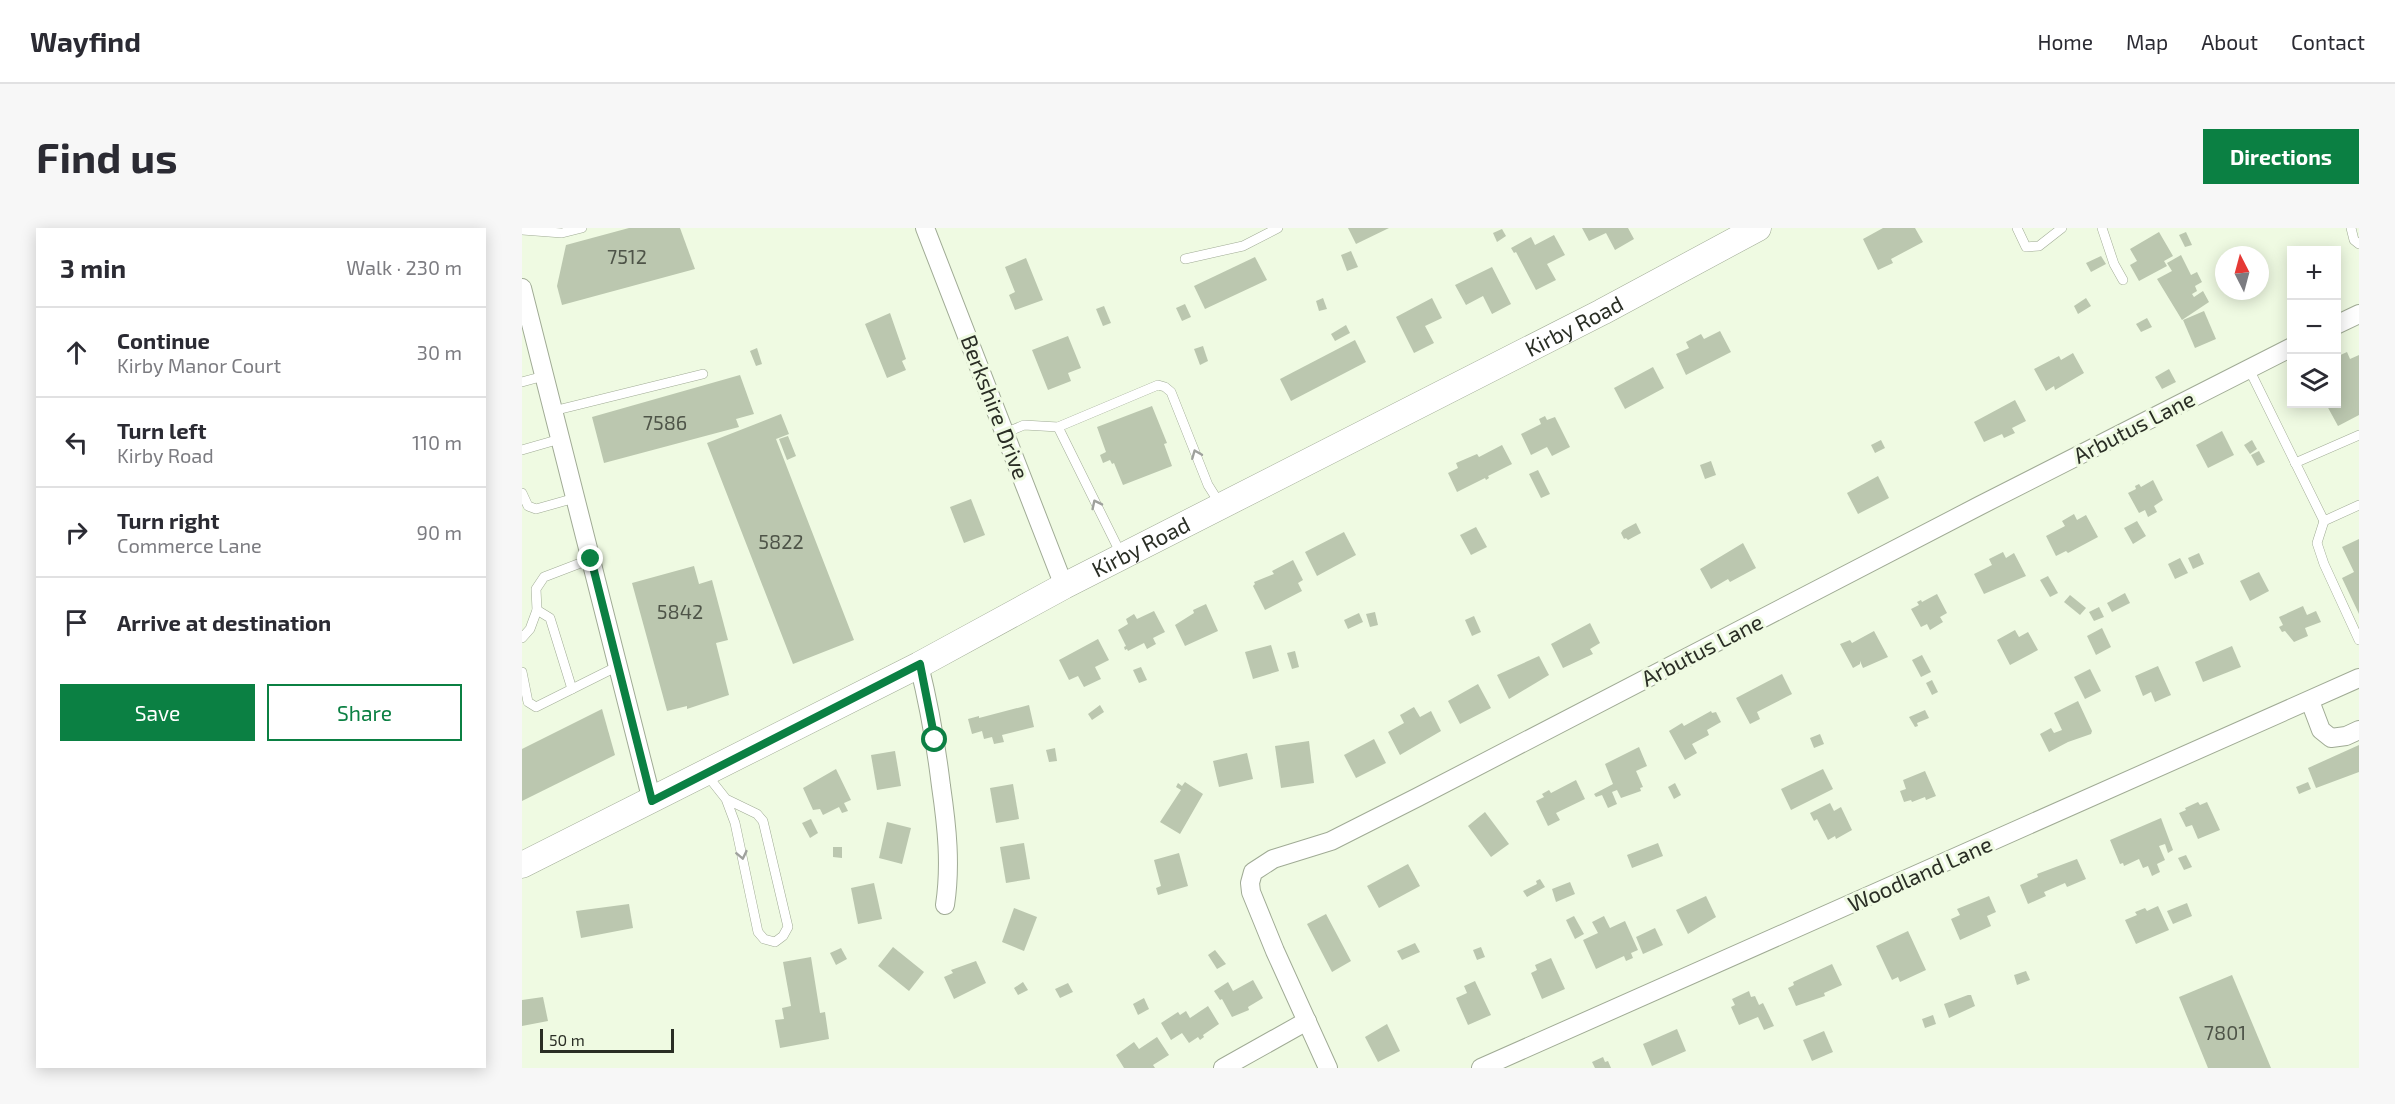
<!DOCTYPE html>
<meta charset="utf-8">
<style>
body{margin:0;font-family:"Exo 2",sans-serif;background:#f7f7f7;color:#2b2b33}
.controls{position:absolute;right:18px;top:18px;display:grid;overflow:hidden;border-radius:0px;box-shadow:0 3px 15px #0003}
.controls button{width:54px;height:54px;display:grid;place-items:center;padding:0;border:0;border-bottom:2px solid #e1e1e2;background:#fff;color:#2b2b33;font:30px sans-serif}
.compass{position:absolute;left:1693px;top:18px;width:54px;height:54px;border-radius:50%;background:#fff;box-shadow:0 3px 15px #0003;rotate:354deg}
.scale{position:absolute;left:18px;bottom:15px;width:134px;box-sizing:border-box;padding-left:6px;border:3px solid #2a2e25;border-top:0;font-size:16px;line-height:21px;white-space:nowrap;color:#2a2e25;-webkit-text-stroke:4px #effae2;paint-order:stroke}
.stop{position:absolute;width:18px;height:18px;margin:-14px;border:4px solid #0b8043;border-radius:50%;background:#fff}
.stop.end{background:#0b8043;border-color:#fff;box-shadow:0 2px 6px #0008}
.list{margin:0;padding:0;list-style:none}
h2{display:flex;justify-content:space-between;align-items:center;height:78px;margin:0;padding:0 24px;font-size:26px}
h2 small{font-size:20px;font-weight:400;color:#7c7c81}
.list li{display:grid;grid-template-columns:39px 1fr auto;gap:18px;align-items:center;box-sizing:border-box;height:90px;padding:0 24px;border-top:2px solid #e1e1e2}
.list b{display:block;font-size:22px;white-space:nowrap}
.list p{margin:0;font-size:20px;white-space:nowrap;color:#7c7c81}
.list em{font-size:20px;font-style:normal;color:#7c7c81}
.actions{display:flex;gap:12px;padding:18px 24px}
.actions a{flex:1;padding:14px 0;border:2px solid #0b8043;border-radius:0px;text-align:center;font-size:21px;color:#0b8043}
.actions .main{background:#0b8043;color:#fff}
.icon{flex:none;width:33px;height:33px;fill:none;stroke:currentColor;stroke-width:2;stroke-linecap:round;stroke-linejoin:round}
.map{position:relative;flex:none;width:1837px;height:840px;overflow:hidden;border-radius:0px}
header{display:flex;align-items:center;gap:36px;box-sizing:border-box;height:84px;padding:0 30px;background:#fff;border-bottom:2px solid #e1e1e2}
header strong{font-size:28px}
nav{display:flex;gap:33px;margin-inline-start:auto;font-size:21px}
.intro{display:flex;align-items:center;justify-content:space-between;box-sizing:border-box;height:144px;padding:0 36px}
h1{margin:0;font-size:42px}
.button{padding:15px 27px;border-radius:0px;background:#0b8043;color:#fff;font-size:21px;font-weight:700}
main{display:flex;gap:36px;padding:0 36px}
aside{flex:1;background:#fff;border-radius:0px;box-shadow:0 3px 15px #0003}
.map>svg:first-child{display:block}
.building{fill:#bbc7af}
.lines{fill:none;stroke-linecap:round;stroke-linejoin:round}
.lane-casing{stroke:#a0ab95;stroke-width:10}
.street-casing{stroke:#a0ab95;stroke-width:20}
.secondary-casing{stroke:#a0ab95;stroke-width:27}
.lane{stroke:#fff;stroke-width:9}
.street{stroke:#fff;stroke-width:18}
.secondary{stroke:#fff;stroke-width:26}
.oneway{stroke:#9fa19d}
.route{stroke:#0b8043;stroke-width:8}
.labels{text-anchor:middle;stroke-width:6;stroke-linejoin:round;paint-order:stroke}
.number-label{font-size:20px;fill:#4e5448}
.street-label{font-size:22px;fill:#2a2e25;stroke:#effae2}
</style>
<header>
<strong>Wayfind</strong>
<nav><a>Home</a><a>Map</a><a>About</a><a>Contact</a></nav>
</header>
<div class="intro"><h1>Find us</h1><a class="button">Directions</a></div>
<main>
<aside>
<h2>3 min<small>Walk · 230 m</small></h2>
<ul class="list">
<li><svg class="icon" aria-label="ahead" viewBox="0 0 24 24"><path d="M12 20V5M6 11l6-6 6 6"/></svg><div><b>Continue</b><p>Kirby Manor Court</p></div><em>30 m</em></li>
<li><svg class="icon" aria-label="left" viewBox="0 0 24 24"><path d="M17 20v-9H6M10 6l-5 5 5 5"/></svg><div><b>Turn left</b><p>Kirby Road</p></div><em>110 m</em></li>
<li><svg class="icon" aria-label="right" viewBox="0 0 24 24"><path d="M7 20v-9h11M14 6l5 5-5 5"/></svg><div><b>Turn right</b><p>Commerce Lane</p></div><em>90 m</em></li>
<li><svg class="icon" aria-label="arrive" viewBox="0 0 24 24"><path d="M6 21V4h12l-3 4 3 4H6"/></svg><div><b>Arrive at destination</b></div></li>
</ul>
<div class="actions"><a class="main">Save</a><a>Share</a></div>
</aside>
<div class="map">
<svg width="1837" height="840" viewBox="0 0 1837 840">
<rect width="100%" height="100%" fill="#effae2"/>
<g class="building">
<polygon points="107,0 158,0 173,41 40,77 35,58 44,17"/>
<polygon points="826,0 867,0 834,16"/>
<polygon points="1060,0 1106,0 1112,11 1093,22 1084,5 1067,13"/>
<polygon points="1361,0 1393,0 1401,14 1369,31 1371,35 1356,42 1341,11"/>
<polygon points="980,1 984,8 975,14 971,5"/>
<polygon points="1637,4 1651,28 1642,33 1645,38 1617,53 1608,37 1615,33 1608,21"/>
<polygon points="1664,4 1670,17 1663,19 1657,7"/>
<polygon points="1032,7 1043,27 1025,36 1034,52 1014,62 994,24 992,25 989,20 1009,9 1013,17"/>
<polygon points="829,23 836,39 825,43 819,27"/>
<polygon points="1659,27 1669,47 1675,44 1680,54 1673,58 1675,63 1670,66 1672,69 1681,63 1687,74 1660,92 1635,51 1650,43 1645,35"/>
<polygon points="1579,28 1584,36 1569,44 1564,35"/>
<polygon points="733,29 745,52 683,81 672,58"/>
<polygon points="504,30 521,72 493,82 487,67 493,64 483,39"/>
<polygon points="970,39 989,76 970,86 961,68 944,77 933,57"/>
<polygon points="801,70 805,81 797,83 794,73"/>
<polygon points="910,70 920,90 903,98 912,115 892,125 874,89"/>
<polygon points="1564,70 1569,78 1556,86 1552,78"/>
<polygon points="663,76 669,89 660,93 654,80"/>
<polygon points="582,78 589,95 581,98 574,81"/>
<polygon points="1682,83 1694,111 1673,120 1661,92"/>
<polygon points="368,85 384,131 380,133 384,142 365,150 343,96"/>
<polygon points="1625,90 1630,99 1619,104 1614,96"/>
<polygon points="824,97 828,105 813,113 809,106"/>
<polygon points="1198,103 1209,124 1164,147 1154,126 1167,120 1164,114 1179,106 1182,111"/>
<polygon points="546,108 559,140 546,145 549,153 526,162 510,122"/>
<polygon points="833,112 844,134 769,173 758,151"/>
<polygon points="681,118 686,133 678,137 672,121"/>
<polygon points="235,120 240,136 234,138 228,123"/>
<polygon points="1825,124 1828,131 1837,127 1837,187 1816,198 1804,176 1814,176 1814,129"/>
<polygon points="1551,125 1562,145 1533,162 1532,158 1524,163 1512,141 1537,128 1539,132"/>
<polygon points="1131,139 1142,160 1103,181 1092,160"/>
<polygon points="1647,141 1654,154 1640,161 1633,149"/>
<polygon points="218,147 232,186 214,191 217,199 82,235 70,189"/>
<polygon points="1493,172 1504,193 1490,200 1493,205 1482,210 1480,206 1462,214 1452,194"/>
<polygon points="630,178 645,215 642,216 650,238 601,257 592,235 590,236 588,232 581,235 578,227 584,224 575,199"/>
<polygon points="259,186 267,206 254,211 332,412 271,436 185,215"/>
<polygon points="1023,188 1025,192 1033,189 1048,219 1030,228 1025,219 1009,227 999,206 1019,196 1017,191"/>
<polygon points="1700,203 1712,227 1686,240 1674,217"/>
<polygon points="266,208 274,228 265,232 257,211"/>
<polygon points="1359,212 1363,220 1353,225 1349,217"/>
<polygon points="1730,212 1735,221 1728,226 1722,217"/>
<polygon points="980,217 990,236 966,248 967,250 964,252 963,250 935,264 926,245 936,240 934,235 955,226 957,229"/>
<polygon points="1737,223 1743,234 1735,238 1729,227"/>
<polygon points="1189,233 1194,247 1183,251 1178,237"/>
<polygon points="1016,242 1028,266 1019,270 1007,246"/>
<polygon points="1356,248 1367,270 1336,286 1325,265"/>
<polygon points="1631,252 1641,272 1632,278 1635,284 1626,289 1623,282 1617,285 1606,265 1614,261 1613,258 1617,256 1619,259"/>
<polygon points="449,271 463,307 442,315 428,279"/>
<polygon points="1552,286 1555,292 1564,287 1576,309 1546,325 1544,323 1534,328 1524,308 1543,298 1540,293"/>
<polygon points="1615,293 1624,308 1611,316 1602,300"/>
<polygon points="1114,295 1119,305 1106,312 1104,310 1102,311 1099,305 1101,302"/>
<polygon points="954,299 965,319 949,327 938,307"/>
<polygon points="822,304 834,327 795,348 783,324"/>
<polygon points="1837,311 1837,386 1820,350 1832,344 1820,319"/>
<polygon points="1221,315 1234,340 1208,354 1206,351 1189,361 1178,341"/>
<polygon points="1481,324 1484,330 1492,325 1504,348 1462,366 1452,346 1470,337 1467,331"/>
<polygon points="1677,325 1682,336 1671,341 1666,330"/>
<polygon points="1658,330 1666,345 1653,351 1646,336"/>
<polygon points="771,332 781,352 776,355 780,363 743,382 731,358 733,356 732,354 752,346 750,343"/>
<polygon points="172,338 177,356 190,352 206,412 194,415 207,467 165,481 165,478 145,483 110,355"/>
<polygon points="1737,344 1747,363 1728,373 1718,353"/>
<polygon points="1526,348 1536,365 1528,369 1518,352"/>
<polygon points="1603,365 1608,375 1590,384 1585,375"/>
<polygon points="1415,366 1425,385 1418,389 1421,394 1408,402 1405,396 1399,399 1389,381 1397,377 1395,374 1399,372 1400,374"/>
<polygon points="1548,367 1564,380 1558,387 1542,374"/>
<polygon points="684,376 696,403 663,418 653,397 672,385 671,382"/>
<polygon points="1781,378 1785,387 1794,383 1799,394 1783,400 1786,408 1772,414 1763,403 1760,404 1757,399 1761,397 1757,389"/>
<polygon points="1577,379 1582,389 1572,393 1567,384"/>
<polygon points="632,383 643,404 631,410 634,416 625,421 622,415 606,423 605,421 603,422 602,419 604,418 596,402 606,396 604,391 612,386 615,391"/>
<polygon points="853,384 856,397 848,399 844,386"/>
<polygon points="837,385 841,394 826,401 822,392"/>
<polygon points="952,388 959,404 950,408 943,392"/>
<polygon points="1068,395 1078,415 1068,421 1071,426 1041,440 1029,416"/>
<polygon points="1580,400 1589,419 1574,427 1565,408"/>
<polygon points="1493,402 1497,409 1506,404 1516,422 1488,437 1475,412"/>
<polygon points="1352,403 1366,429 1341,440 1338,433 1338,436 1331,440 1318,416 1328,412 1330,415"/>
<polygon points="576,411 587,432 573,439 579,451 562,459 556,448 547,452 537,432"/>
<polygon points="749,417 757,443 731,451 723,424"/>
<polygon points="1710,418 1719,439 1681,454 1673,434"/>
<polygon points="773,423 777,439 770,441 765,425"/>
<polygon points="1400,427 1409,444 1399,449 1390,432"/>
<polygon points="1017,428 1027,447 987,471 975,447"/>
<polygon points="1636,438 1649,467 1633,474 1629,464 1621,468 1613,448"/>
<polygon points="619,439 625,452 617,455 611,442"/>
<polygon points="1568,441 1579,463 1563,471 1552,449"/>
<polygon points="1260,446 1270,466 1235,484 1238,491 1228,496 1214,470"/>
<polygon points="1410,452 1416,464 1410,467 1404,455"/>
<polygon points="956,456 969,480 938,496 926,473"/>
<polygon points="1556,473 1570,503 1569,506 1546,514 1527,524 1518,506 1529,500 1532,505 1540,502 1532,485"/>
<polygon points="507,477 512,499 480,507 482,514 472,516 470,509 462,511 460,503 450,506 446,491 457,488 457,490"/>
<polygon points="578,477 582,484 570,492 566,486"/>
<polygon points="892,479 898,489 909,483 919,503 878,527 866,504 882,495 878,487"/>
<polygon points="80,481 93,527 0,573 0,521"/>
<polygon points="1403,482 1407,490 1395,495 1396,498 1393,499 1387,489"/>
<polygon points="1189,483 1190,485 1194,484 1199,494 1185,502 1187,507 1170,516 1175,525 1163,532 1147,503 1160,495 1162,498"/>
<polygon points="1298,506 1302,516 1292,520 1288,510"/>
<polygon points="852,511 864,535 834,550 822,527"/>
<polygon points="787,513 792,555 759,560 753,518"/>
<polygon points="1837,517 1837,544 1794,560 1786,540"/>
<polygon points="1117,519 1125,538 1114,543 1121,559 1118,560 1119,563 1099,570 1095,562 1090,564 1095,576 1086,580 1080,567 1074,569 1072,566 1091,556 1083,536"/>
<polygon points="533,520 535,533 527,534 524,522"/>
<polygon points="373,523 379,558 355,562 349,527"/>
<polygon points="725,525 731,551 697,559 691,533"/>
<polygon points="314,541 329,572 322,575 326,583 320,585 317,579 301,587 298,581 291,582 281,560"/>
<polygon points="1301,541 1311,561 1269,582 1259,561"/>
<polygon points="1403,543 1414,568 1404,572 1403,569 1390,574 1389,572 1382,574 1378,563 1384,561 1381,552"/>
<polygon points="1054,552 1063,571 1034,585 1038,592 1026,598 1014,573 1022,569 1020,566 1027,562 1029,565"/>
<polygon points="663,554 681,566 658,606 638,594 659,562 654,559 656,555 660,558"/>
<polygon points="1786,554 1789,561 1777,566 1774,559"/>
<polygon points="1153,555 1159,567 1152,571 1146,559"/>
<polygon points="491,556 497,591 474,595 468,560"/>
<polygon points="1676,574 1678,577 1685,574 1698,602 1676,611 1670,597 1664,599 1657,585 1664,582 1663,580"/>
<polygon points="1308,575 1312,583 1319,579 1330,602 1314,611 1313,608 1306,612 1295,591 1292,593 1288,585"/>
<polygon points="963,584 987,616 969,629 946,598"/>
<polygon points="1639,590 1651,622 1646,625 1643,616 1637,618 1643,632 1635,636 1638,644 1630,648 1626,638 1621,640 1617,631 1602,638 1601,635 1598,636 1588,612"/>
<polygon points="289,591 296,605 288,610 280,595"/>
<polygon points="365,594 389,600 380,636 357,630"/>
<polygon points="502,615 508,651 484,655 478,619"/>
<polygon points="1136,615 1141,628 1110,640 1105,627"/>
<polygon points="311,619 320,619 320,630 311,629"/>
<polygon points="657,625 666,658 636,667 634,660 639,658 632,632"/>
<polygon points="1664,627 1670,639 1662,642 1656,630"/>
<polygon points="1555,631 1564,651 1545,659 1543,655 1522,664 1524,668 1506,676 1498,657 1516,649 1515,646"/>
<polygon points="886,636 898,658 857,680 845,658"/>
<polygon points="1018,651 1023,659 1005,669 1001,663 1015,656 1014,653"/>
<polygon points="1048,654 1053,666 1034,674 1030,661"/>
<polygon points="352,655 360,691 336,696 329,660"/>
<polygon points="1184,668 1194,689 1166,706 1154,682"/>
<polygon points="1467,668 1474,684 1465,688 1469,698 1438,712 1429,691 1438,687 1435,681"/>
<polygon points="1665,675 1670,688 1651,696 1645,683"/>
<polygon points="107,676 111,700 59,710 54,683"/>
<polygon points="1636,678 1647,702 1614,716 1603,692 1615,687 1613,684 1623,680 1625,683"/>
<polygon points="492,680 515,689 502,723 480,714"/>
<polygon points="804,686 829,733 810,744 785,696"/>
<polygon points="1052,688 1062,706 1053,711 1044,692"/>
<polygon points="1082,688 1088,700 1103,693 1116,722 1109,725 1111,730 1104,733 1102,728 1074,741 1061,712 1076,705 1070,694"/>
<polygon points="1133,700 1141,717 1121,726 1114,709"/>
<polygon points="1386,703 1404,742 1378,754 1376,749 1370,752 1354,718"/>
<polygon points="893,715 898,724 880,732 875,723"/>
<polygon points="371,719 402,744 387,763 356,738"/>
<polygon points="959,719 963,729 955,732 951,722"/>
<polygon points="319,720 325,731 314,737 308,725"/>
<polygon points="693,722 704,736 695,741 686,727"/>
<polygon points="289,729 298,785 303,784 307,811 258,820 253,792 262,791 260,780 269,778 261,734"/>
<polygon points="1029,730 1043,761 1020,771 1009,745 1015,742 1013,737"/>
<polygon points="454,733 464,755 432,771 422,749 431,745 429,742"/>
<polygon points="1310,736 1320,757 1302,765 1303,768 1274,778 1266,760 1272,757 1271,754"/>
<polygon points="1504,743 1508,752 1495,757 1492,747"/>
<polygon points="1710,747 1749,840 1686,840 1657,769"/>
<polygon points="731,752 741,770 726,779 727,782 710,789 700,771 698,772 692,763 706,754 711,763"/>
<polygon points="953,753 969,787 946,797 934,770 945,765 942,758"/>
<polygon points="501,754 506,762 496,767 492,760"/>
<polygon points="546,755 551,764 538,770 533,761"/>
<polygon points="1227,763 1229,769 1233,768 1237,777 1241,775 1252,798 1242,802 1236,789 1217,797 1209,779 1213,777 1210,771"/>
<polygon points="1446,767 1449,767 1453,778 1427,790 1422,776"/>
<polygon points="21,769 26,793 0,798 0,772"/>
<polygon points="622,770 627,781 616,787 611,776"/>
<polygon points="686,778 697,796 681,807 682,809 678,812 676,809 667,815 660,805 649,812 639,795 656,784 658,787 664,783 668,790"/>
<polygon points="1411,787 1414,796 1403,800 1400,791"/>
<polygon points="865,796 878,823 856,834 843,809"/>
<polygon points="1155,801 1164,823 1130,838 1121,816"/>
<polygon points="1302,803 1311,824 1290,833 1281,812"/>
<polygon points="635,809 647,827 631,837 633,840 602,840 594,827 612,814 617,821"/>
<polygon points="1081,829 1083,834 1086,833 1089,840 1073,840 1070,834"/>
</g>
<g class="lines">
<defs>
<g id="lane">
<polyline points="1495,0 1504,19 1517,18 1540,0"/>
<polyline points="1580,0 1592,36 1601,52"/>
<polyline points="1829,0 1832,12 1837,16"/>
<polyline points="0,2 40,5 60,0"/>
<polyline points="663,31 721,18 756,0"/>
<polyline points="1727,141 1802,293 1837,277"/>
<polyline points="0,154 22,148"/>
<polyline points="31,183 181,146"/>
<polyline points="536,199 599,326"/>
<polyline points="483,205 502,197 536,199 636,157 643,159 649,164 686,257 698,276"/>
<polyline points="0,222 38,211"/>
<polyline points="1773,235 1837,207"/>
<polyline points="0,265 6,278 14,281 53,270"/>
<polyline points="1802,293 1795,315 1802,336 1837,412"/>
<polyline points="15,382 28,390 50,461"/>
<polyline points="0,410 8,401 15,382 14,361 22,349 69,331"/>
<polyline points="0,444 6,474 14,479 96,438"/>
<polyline points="185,547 204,571 213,595 236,704 242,711 253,714 261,708 266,699 241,593 235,586 204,571"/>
</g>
<g id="street">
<polyline points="403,0 542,358"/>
<polyline points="0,60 130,573"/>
<polyline points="1814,97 1837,86"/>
<path d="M 397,437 C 407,477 414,517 419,558 C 425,599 429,637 423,677"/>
<polyline points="1788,473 1799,502 1809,510 1824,508 1837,502"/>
<polyline points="701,840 785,793"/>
<polyline points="806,840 753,723 729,664 728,655 731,644 751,631 809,613 896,569 1457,278 1770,119"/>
<polyline points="959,840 1837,450"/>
</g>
<g id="secondary">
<path id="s1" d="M 0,637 L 397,437 L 542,358 L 1080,84 L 1236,0"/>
</g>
</defs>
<use href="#lane" class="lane-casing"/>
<use href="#street" class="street-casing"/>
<use href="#secondary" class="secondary-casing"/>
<use href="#lane" class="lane"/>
<use href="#street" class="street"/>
<use href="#secondary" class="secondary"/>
</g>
<defs><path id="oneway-chevron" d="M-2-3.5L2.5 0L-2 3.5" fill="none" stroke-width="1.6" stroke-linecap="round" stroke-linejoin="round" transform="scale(1.5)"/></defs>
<g class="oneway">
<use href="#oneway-chevron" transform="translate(674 226) rotate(-112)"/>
<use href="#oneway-chevron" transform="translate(574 276) rotate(-116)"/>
<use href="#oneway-chevron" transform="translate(220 627) rotate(78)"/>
</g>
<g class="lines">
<polyline class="route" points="69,331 130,573 398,436 413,512"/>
</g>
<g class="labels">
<g class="number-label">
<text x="105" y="36">7512</text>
<text x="143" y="202">7586</text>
<text x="259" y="321">5822</text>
<text x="158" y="391">5842</text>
<text x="1703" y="812">7801</text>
</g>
<g class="street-label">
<text dy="8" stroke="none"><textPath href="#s1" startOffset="1182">Kirby Road</textPath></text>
<text transform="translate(473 179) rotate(69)" y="8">Berkshire Drive</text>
<text transform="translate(1612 199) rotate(-27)" y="8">Arbutus Lane</text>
<text dy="8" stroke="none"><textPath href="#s1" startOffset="696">Kirby Road</textPath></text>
<text transform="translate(1180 422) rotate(-27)" y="8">Arbutus Lane</text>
<text transform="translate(1398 646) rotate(-24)" y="8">Woodland Lane</text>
</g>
</g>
</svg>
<div class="controls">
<button>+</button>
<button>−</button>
<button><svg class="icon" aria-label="layers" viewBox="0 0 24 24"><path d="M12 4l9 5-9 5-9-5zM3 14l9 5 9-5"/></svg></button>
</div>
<svg class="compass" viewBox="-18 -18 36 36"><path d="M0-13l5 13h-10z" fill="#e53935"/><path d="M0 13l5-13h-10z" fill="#7c7c81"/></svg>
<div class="scale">50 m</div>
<div class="stop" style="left:413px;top:512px"></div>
<div class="stop end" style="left:69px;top:331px"></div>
</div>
</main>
